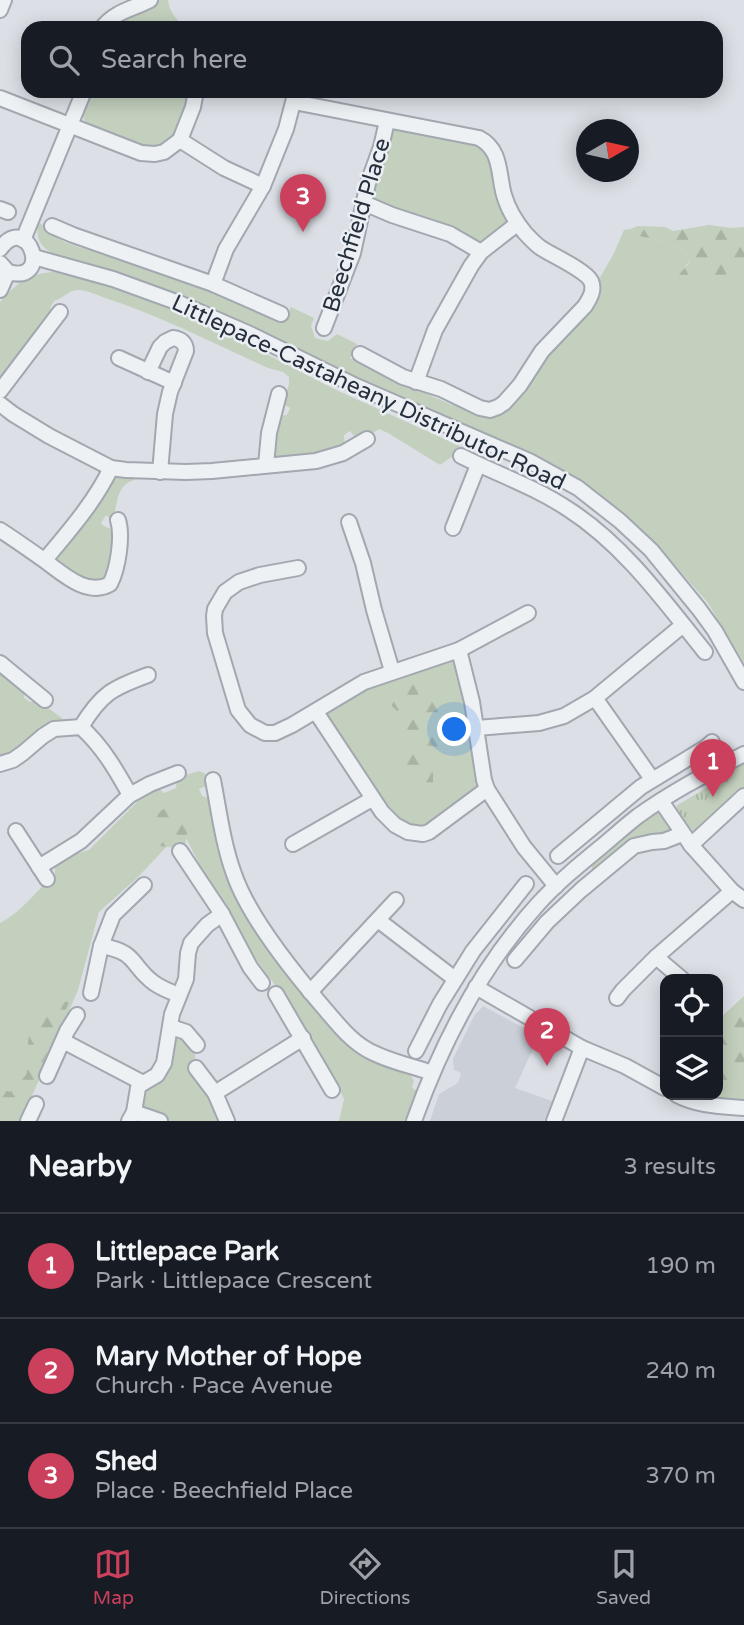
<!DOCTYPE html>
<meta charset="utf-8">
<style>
body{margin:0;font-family:"Varela Round",sans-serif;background:#242831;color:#f1f3f6}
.controls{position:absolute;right:21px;bottom:21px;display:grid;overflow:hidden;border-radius:14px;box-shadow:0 4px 18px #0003}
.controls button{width:63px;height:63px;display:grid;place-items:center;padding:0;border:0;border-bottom:2px solid #363941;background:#171b24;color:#f1f3f6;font:35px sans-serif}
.compass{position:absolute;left:576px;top:119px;width:63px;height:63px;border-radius:50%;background:#171b24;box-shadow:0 4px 18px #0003;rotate:81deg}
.you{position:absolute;left:455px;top:730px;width:24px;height:24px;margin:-18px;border:5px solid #fff;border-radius:50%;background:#1a73e8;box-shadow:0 0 0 10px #1a73e833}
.badge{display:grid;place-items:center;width:46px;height:46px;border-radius:50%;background:#cb405d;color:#fff;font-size:23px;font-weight:700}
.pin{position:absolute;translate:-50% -58px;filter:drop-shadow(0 2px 4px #0008)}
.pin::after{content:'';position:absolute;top:37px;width:24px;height:21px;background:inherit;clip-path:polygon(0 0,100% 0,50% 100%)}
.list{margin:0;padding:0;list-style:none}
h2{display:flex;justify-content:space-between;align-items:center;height:91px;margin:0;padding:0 28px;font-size:30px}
h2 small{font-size:23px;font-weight:400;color:#9ea1a6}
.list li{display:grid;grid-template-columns:46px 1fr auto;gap:21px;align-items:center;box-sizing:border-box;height:105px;padding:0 28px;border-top:2px solid #363941}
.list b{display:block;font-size:26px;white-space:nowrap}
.list p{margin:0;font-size:23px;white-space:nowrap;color:#9ea1a6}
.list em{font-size:23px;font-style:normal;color:#9ea1a6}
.icon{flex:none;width:38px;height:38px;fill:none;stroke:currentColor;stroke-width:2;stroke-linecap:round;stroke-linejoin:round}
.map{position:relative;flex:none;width:744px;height:1121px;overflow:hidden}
.search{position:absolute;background:#171b24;box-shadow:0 4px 18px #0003;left:21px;right:21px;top:21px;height:77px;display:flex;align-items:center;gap:18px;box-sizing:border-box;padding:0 24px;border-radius:21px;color:#9ea1a6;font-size:26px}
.sheet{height:406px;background:#171b24}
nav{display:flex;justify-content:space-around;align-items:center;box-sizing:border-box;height:98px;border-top:2px solid #363941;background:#171b24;font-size:19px;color:#9ea1a6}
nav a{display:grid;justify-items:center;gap:4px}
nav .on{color:#cb405d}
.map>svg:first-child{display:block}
.built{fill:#cacfd8}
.grass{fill:#c3d0bd}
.forest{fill:url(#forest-firs)}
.park{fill:url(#park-tufts)}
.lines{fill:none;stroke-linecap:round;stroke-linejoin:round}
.minor-casing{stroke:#a2a7b0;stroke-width:18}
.minor{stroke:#eef1f4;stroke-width:14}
.labels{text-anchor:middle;stroke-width:5;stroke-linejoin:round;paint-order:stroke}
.street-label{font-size:23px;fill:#262f3c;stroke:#ebeff4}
</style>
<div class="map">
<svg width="744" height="1121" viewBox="0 0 744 1121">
<defs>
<pattern id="forest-firs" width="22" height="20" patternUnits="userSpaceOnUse" patternTransform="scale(1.75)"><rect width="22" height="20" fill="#c3d0bd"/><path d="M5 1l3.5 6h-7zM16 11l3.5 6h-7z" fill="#a7b3a3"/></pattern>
<pattern id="park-tufts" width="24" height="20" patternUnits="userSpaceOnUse" patternTransform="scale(1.75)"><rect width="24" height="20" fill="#c3d0bd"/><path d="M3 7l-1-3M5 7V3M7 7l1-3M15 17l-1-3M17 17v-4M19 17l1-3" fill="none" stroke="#a7b3a3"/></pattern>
</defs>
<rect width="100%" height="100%" fill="#dce0e6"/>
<polygon class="built" points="483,1006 539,1036 515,1088 552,1101 544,1121 430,1121 439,1094 458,1083 461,1073 454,1070 453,1063 453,1059 474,1016"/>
<g class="grass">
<path d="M 157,0 L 168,0 C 169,12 177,20 185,28 L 108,28 L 112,24 L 153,5 Z"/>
<path d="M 89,91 L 192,91 C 186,107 182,133 167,143 C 163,147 156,148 151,150 L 89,127 C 78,114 84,106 89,91 Z"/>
<polygon points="392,128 482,145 487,149 508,219 505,225 482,243 476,244 452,229 433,221 412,216 373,200 371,195"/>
<path d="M 38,222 C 47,227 51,233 58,238 C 73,249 112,254 130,260 C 182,279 234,300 284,322 L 291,307 L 314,318 L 311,326 L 315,338 L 328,341 L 337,334 L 357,344 L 350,358 L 389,377 L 452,405 L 455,400 L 489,416 L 598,281 L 613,255 L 624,230 L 630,229 L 639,236 L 663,241 L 681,248 L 691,261 L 684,267 L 744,242 L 744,663 L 708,603 L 658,546 L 634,522 L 605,499 L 551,463 L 521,448 L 431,412 L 387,392 L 279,339 L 187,299 L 53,254 C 39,245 36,239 38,222 Z"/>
<path d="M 53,272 L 80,276 L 129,291 L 213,324 L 272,357 L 334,389 L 464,448 L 440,465 L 388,433 L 379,429 L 370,435 L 367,432 L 359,437 L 354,436 L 350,431 L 344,435 L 345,446 L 327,454 L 275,459 L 273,457 L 271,452 L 279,416 L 287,415 L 290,408 L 283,404 L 289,384 L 289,377 L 283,372 L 268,368 C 215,344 163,317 108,299 C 99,296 88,290 77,290 C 68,291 62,299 54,301 L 50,308 L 53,311 L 0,384 L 0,302 C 17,283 27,274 53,272 Z"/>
<path d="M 126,475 L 140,477 C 137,479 133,480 129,482 C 115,490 118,507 112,520 L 106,515 L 101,523 L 104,526 L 113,530 L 115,535 L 107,580 L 90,583 L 55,562 L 57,554 L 108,484 L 116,476 Z"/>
<polygon points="449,658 454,659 458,663 479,788 430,826 414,828 391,815 325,714 328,709 359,690"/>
<polygon points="0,667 25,689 24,698 30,702 37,700 62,718 63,722 23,748 0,759"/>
<path d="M 199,771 L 208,775 L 208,785 L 199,789 L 202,796 L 208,798 L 212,801 L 230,878 L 333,1027 L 408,1070 L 414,1081 L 412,1088 L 418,1091 L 407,1121 L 339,1121 L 344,1099 L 320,1053 L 296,1014 L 253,955 L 210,885 L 186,838 L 173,840 L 138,877 L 99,912 L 78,990 L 21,1121 L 0,1121 L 0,923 C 25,910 34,891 55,876 L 55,865 L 68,856 L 89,850 L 147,792 L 158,787 L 164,793 L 176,788 L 177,779 L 182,776 Z"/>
<polygon points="655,810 661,811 675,831 643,839 594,874 590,862"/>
<polygon points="744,996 744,1101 729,1102 701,1095 718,1095 718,1020"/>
<polygon points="177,1030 195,1048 195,1062 210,1091 221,1121 170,1121 161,1116 143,1110 139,1101"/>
</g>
<g class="forest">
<polygon points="709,225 731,228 744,227 744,261 716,281 708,285 704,281 692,281 682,284 677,277 691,261 681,248 663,241 639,236 630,229 638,226 665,227 673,231"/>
<path d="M 414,679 C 422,682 428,681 436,686 L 431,695 L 419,692 L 416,700 L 422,703 L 443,700 L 450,708 L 445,716 L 428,726 L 439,729 L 441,742 L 437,747 L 425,745 L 422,737 L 425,733 L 410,735 L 415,743 L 413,752 L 417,757 L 434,751 C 436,764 431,773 434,787 L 412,790 L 403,778 L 397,776 L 406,770 L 404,759 L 408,741 L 403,733 L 407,725 L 401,718 L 402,712 L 409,717 L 417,706 L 408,706 L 397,711 L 390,704 L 398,696 L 404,695 L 395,691 L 401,682 L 408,688 Z"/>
<polygon points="173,802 193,808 184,849 152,845 149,820"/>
<polygon points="54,1001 69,1002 35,1081 20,1121 0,1121 0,1091 2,1089 10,1092 26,1075 30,1058 28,1042 30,1030 44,1003"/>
<polygon points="744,1013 744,1065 737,1078 718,1083 718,1036"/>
</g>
<polygon class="park" points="744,764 744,788 695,834 680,815 676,806 721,779 737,766"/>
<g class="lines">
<defs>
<g id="minor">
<polyline points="0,10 4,0"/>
<path d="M 102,28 C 115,11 133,9 150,0"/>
<polyline points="0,98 141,153 155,154 164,152 180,140 193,107 196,91"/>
<path d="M 294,102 L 479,138 C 502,150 498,174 504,195 C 508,209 516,222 525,233 C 530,238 535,244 541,248 C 553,256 585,270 591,281 C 595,290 590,298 585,306 L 542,351 L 520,385 L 504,403 L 498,407 L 490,410 L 480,408 L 441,389 L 403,377 L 360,354"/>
<polyline points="180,140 224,168 263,186"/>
<polyline points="364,203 392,215 450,234 481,252"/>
<polyline points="0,209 8,212"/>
<polyline points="52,226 73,235 213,284 281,314"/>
<polyline points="23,240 84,91"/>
<path d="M 0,249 C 28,210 54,285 8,272 L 0,263"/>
<polyline points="34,257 113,279 179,303 252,335 356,386 529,461 578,488 620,521 651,550 699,609 715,631 744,682"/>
<polyline points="213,284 226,249 263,186 286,129 296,91"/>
<polyline points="0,290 8,272"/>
<polyline points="324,328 353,253 368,183 381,147 387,121"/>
<polyline points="119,358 174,383"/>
<path d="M 148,372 L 160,347 L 165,342 L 173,338 C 181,339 186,343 186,351 L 170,392 L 165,414 L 160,472"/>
<polyline points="416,382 435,330 471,266 481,252 517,224"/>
<polyline points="0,391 60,312"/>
<polyline points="0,404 13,414 49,436 111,468 126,470 186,472 212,471 316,461 343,453 367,439"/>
<path d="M 461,456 C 497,474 535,487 568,509 C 624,545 664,601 705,652"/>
<polyline points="266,465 269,433 279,394"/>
<polyline points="349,522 363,563 374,610 392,671"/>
<polyline points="453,528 478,465"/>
<path d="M 0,530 C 14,539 28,549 41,558 C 60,571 86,598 110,584 C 118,569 123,536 118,520"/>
<path d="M 45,560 C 69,531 94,503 111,468"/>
<polyline points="298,568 260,575 239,582 225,592 215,609 214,616 215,633 238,710 250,725 265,733 275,733 292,725 364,682 459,650 528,613"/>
<polyline points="459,650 472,702 484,780 487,789 524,847 556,886"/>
<polyline points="0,663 45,700"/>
<polyline points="595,698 652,779"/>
<polyline points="316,712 382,812 395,825 408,832 423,834 429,832 487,789"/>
<path d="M 81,727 C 101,694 112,688 148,675"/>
<polyline points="477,728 539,723 564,716 595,698 683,625"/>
<path d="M 0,764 L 13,760 L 23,753 L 43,736 L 54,729 L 81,727 C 103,747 116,770 130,795"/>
<path d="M 213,780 C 219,811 223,844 234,874 C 249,918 294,973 324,1008 C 337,1023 349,1039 366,1049 C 386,1061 410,1065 432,1073"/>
<polyline points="661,801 691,845 732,891 744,900"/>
<polyline points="16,831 47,879"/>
<polyline points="293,844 372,799"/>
<polyline points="691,845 744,796"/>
<polyline points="180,851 222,914 250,967 262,983"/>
<polyline points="558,856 641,787 705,748 712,742"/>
<polyline points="39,867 81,841 130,795 150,784 178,773"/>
<polyline points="378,920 455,979"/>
<path d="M 101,946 C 138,952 130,965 154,983 C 161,988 171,992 179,995"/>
<polyline points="656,957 682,979"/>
<polyline points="515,960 547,922 581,890 634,846 652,842 664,841 682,834"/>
<polyline points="476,987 582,1048 625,1066 665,1088"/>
<polyline points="310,992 396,900"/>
<polyline points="91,993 101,946 113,915 144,885"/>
<polyline points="276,994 332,1090"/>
<polyline points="617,998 623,990 656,957 732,891"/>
<polyline points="171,1027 186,1032 197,1045"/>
<polyline points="63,1041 143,1083"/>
<polyline points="416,1051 440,1004 473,951 526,884"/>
<polyline points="196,1068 215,1093"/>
<polyline points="47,1076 67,1031 77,1015"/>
<path d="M 677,1095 C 698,1106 721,1106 744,1108"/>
<polyline points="134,1112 160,1121"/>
<polyline points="28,1121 36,1104"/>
<polyline points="129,1121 134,1112 138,1088 140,1085 157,1075 164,1063 172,1014 186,979 188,953 191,943 207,925 222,914"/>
<polyline points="227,1121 215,1093 303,1038"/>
<path d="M 414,1121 C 442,1042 481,967 538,904 C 557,883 579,865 601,847 C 613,837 625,826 638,816 C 671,792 708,773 744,754"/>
<polyline points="554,1121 582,1048"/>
</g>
</defs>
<use href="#minor" class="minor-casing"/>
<use href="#minor" class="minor"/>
</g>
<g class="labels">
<g class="street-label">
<text transform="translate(356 225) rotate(-73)" y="8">Beechfield Place</text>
<text transform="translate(369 392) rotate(25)" y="8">Littlepace-Castaheany Distributor Road</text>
</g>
</g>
</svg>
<div class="controls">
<button><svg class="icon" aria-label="locate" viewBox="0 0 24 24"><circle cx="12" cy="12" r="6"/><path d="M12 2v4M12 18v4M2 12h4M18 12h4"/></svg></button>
<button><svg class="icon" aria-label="layers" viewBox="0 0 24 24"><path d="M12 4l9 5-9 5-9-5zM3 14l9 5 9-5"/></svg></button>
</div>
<svg class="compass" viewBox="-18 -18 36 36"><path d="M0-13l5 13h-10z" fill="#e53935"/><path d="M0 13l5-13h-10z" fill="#9ea1a6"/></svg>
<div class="you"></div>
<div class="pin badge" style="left:713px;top:797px">1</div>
<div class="pin badge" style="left:547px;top:1066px">2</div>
<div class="pin badge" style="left:303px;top:232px">3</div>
<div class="search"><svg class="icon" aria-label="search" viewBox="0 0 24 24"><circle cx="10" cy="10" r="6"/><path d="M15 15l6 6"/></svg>Search here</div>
</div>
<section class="sheet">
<h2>Nearby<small>3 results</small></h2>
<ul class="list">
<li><span class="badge">1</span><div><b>Littlepace Park</b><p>Park · Littlepace Crescent</p></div><em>190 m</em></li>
<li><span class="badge">2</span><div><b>Mary Mother of Hope</b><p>Church · Pace Avenue</p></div><em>240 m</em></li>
<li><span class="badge">3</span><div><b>Shed</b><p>Place · Beechfield Place</p></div><em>370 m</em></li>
</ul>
</section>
<nav>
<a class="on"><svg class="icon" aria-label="map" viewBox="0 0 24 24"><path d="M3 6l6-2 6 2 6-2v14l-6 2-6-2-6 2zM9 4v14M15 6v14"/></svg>Map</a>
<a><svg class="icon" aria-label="directions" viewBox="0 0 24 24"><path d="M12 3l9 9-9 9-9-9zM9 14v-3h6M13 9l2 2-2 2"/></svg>Directions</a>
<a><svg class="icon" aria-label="saved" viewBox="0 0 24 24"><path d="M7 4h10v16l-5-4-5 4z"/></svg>Saved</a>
</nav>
